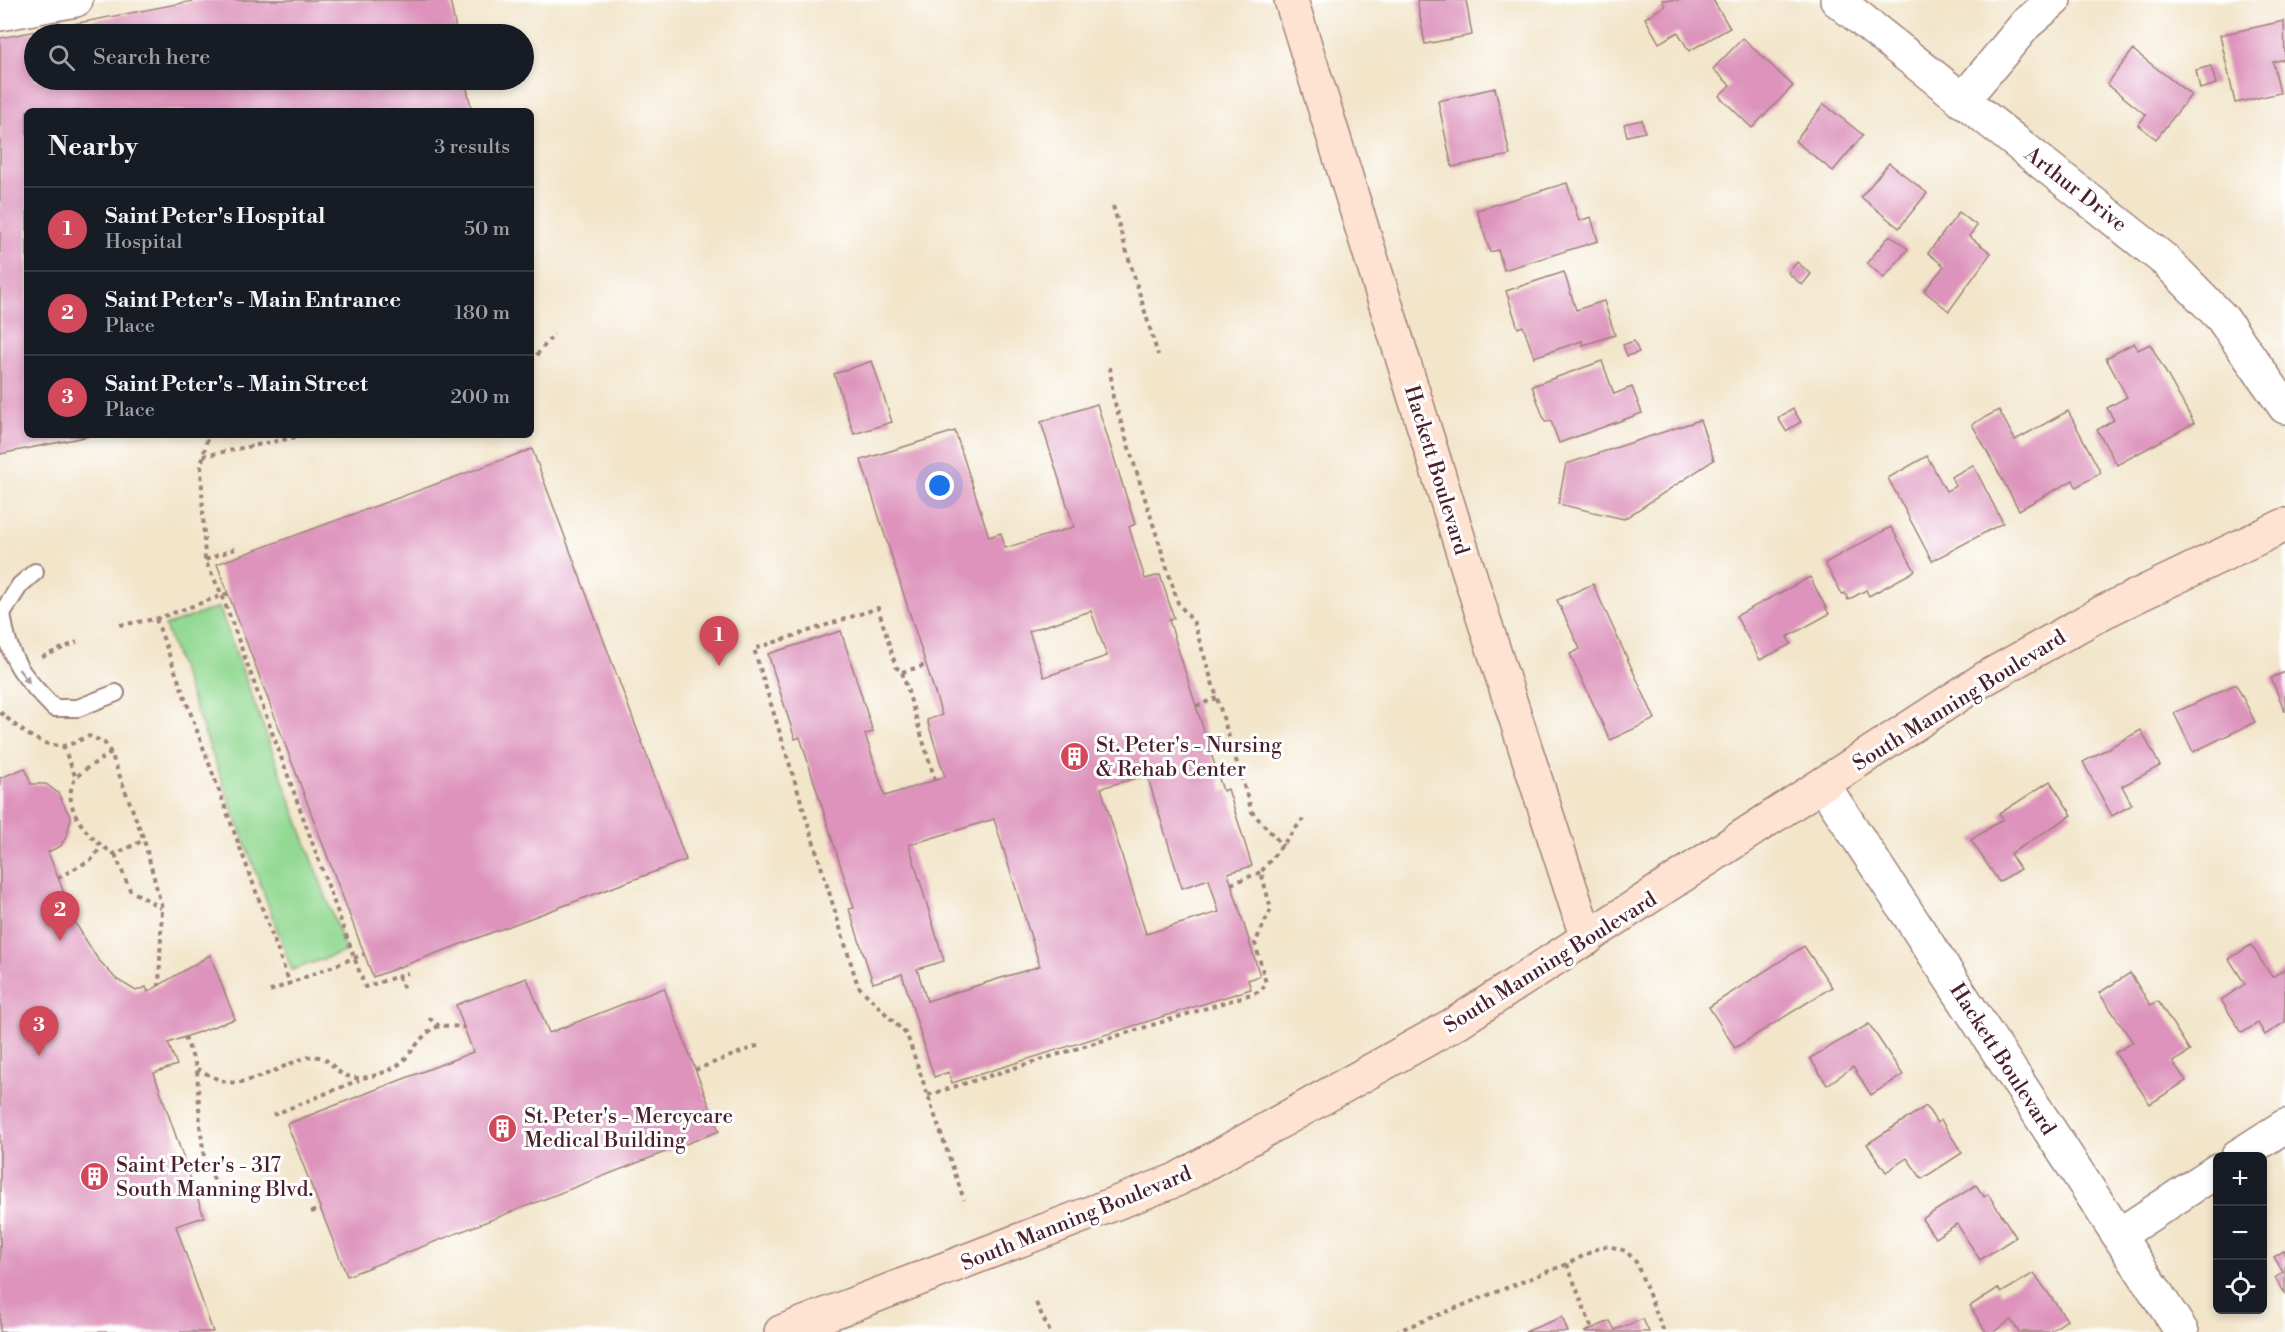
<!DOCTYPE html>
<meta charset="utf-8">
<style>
body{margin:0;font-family:"Libre Bodoni",serif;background:#20242c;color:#f1f3f6}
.controls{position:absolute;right:18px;bottom:18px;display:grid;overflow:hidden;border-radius:9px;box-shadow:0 3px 9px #0003}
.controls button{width:54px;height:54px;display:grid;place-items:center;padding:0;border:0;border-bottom:2px solid #363941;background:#171b24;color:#f1f3f6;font:30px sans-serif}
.you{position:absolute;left:940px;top:486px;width:21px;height:21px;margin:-15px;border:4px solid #fff;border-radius:50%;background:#1a73e8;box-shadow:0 0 0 9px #1a73e833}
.badge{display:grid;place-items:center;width:39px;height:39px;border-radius:50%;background:#d1495b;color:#fff;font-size:20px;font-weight:700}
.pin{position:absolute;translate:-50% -50px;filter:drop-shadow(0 2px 3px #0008)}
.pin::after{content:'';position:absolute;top:32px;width:21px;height:18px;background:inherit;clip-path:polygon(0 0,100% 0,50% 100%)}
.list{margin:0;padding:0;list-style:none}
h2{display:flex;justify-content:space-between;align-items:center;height:78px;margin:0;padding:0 24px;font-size:26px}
h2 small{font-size:20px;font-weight:400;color:#9ea1a6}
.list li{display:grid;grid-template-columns:39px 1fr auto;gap:18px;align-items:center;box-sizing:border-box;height:84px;padding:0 24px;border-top:2px solid #363941}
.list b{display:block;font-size:22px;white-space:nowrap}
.list p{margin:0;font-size:20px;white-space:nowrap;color:#9ea1a6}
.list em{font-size:20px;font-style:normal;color:#9ea1a6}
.icon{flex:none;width:33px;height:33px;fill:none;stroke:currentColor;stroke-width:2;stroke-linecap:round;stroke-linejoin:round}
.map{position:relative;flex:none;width:2285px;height:1332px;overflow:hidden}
.search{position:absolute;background:#171b24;box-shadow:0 3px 9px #0003;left:24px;top:24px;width:510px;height:66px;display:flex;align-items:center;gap:15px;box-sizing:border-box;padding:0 21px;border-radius:33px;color:#9ea1a6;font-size:22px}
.panel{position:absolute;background:#171b24;box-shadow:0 3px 9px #0003;left:24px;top:108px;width:510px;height:330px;border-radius:9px}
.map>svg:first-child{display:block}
.green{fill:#93d993;stroke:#6e7c5f;stroke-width:1.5}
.building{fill:#dd93bb;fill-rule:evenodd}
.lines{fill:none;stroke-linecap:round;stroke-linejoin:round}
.lane-casing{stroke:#9e827a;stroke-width:20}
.street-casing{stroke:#9e827a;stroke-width:36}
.secondary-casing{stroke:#9e827a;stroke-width:36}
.path{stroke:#9e827a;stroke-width:4;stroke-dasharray:4.5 4.5;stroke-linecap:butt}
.lane{stroke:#fff;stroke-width:16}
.street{stroke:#fff;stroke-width:33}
.secondary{stroke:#fee3d2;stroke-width:33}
.oneway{fill:#ae9aa0}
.labels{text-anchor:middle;stroke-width:6;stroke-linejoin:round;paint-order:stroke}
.street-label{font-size:21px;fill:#4a1f2b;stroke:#fff}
.poi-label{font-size:21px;fill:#4a1f2b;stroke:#fff;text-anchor:start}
</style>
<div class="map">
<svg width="2285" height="1332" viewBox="0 0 2285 1332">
<rect width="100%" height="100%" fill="#fff"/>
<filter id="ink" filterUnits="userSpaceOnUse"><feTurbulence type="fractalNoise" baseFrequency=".0167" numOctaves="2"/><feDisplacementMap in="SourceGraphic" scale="12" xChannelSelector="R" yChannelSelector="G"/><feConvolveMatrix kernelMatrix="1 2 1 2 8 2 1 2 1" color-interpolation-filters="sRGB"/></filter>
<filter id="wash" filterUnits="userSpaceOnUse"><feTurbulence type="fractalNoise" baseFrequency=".008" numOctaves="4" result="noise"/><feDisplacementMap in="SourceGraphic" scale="24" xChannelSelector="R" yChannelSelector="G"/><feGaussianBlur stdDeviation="1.35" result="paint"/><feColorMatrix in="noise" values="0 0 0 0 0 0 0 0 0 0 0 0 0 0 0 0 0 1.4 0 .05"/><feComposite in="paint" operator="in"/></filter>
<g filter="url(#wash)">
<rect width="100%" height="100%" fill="#f2e5ca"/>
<polygon class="green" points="219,607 346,951 292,970 165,626"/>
<g id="blocks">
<g class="building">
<polygon points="198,0 450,0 457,34 34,34 34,80 465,80 472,111 27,111 27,435 90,436 0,454 0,38"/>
<polygon points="1417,0 1466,0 1472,35 1425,44"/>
<polygon points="1662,0 1713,0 1730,28 1689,51 1678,32 1659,43 1645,18 1665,6"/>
<polygon points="2284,21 2285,59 2273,62 2280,93 2235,103 2220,35"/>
<polygon points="1743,38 1793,86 1752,128 1719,96 1730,85 1713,69"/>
<polygon points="2133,50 2191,95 2156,139 2138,125 2146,115 2107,84"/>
<polygon points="2211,66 2216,84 2200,89 2196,70"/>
<polygon points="1495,88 1510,155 1452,167 1438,101"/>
<polygon points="1824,104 1863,135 1833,171 1795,141"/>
<polygon points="1642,120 1645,132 1627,136 1624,124"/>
<polygon points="1889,163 1927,193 1899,228 1861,197"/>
<polygon points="1567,183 1579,221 1591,217 1598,241 1504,270 1498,250 1490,252 1477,210"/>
<polygon points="1959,212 1977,226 1969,236 1991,253 1949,311 1924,291 1944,266 1928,253"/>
<polygon points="1890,235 1908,249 1884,278 1867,263"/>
<polygon points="1797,262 1811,274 1802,285 1788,273"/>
<polygon points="1564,272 1576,310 1604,301 1615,335 1583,345 1582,341 1534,357 1523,326 1518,328 1506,291"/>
<polygon points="1634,341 1639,352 1627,356 1623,345"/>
<polygon points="2134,343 2138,350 2150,344 2194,423 2117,465 2097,430 2114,420 2107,408 2127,397 2106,358"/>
<polygon points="872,361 892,422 854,434 834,374"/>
<polygon points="1602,361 1614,394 1632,387 1642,413 1559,443 1551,421 1545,422 1532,386"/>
<path d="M 1097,404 L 1135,524 L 1129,527 L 1145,579 L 1160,575 L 1174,618 L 1169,620 L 1196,706 L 1223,791 L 1228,789 L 1252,866 L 1228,873 L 1260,976 L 1248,980 L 1251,989 L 952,1083 L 949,1072 L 934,1077 L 902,974 L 873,983 L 849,909 L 854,908 L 800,737 L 795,739 L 768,654 L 841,631 L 873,732 L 865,734 L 885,796 L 945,777 L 927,720 L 942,715 L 861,460 L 955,431 L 989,537 L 1001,533 L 1005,548 L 1074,527 L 1041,422 ZM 1091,611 L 1107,656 L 1044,677 L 1029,631 ZM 1147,775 L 1182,888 L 1209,879 L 1219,912 L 1146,934 L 1101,788 ZM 994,819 L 1040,966 L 927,1001 L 917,969 L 944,961 L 909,845 Z"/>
<polygon points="1793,409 1801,422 1786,431 1778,418"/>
<polygon points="1999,410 2015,440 2068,411 2101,473 2076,487 2073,480 2019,510 1972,424"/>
<polygon points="1700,420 1714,460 1624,519 1558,504 1566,464"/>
<polygon points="532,449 686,860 373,977 217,564"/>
<polygon points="1927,456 1946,491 1956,486 1951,477 1973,465 2003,523 1932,561 1888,478"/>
<polygon points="1891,527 1915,571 1869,596 1866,590 1848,600 1845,593 1842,594 1825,563"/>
<polygon points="1810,577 1829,614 1787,637 1791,644 1760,660 1736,616"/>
<polygon points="1593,584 1655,719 1610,740 1570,654 1580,649 1557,600"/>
<polygon points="2285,672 2285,712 2271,678"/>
<polygon points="2236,684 2255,722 2193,752 2174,713"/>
<polygon points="2141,730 2160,766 2122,786 2132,805 2112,816 2083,762"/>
<polygon points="25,768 31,784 46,784 58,793 71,818 67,835 61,846 48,852 76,924 97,958 116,979 136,991 146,987 148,992 210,955 235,1019 168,1043 177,1065 154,1073 204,1217 176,1226 213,1332 0,1332 0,778"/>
<polygon points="2050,781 2072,815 2010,854 2020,869 1999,882 1971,840 2003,819 1999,814"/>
<polygon points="2251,945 2272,977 2285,969 2285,1022 2265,1035 2258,1023 2242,1033 2221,1000 2245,984 2229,959"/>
<polygon points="1804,946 1832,987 1735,1048 1709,1007"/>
<polygon points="2130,973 2150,1005 2158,1001 2190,1051 2173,1062 2186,1081 2150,1104 2115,1053 2133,1042 2099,993"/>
<polygon points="527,978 549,1033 664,988 719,1131 347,1276 287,1124 473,1052 456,1005"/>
<polygon points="1869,1024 1903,1075 1871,1095 1853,1067 1827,1085 1810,1058"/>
<polygon points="1926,1106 1937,1123 1941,1120 1962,1153 1922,1179 1907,1158 1886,1172 1867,1144"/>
<polygon points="1976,1185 1984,1197 1988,1194 2016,1237 1980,1260 1957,1224 1935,1238 1922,1219"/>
<polygon points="2285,1250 2285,1293 2275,1278 2283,1272 2274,1257"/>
<polygon points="2034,1273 2067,1320 2049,1332 2019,1332 2011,1320 1993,1332 1986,1332 1970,1306 1998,1288 2001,1293"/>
<polygon points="1562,1317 1568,1332 1525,1332"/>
<polygon points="1643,1319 1649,1332 1584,1332 1610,1321 1615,1330"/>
</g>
</g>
</g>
<g filter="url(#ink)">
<use href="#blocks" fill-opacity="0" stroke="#9e827a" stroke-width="1.5"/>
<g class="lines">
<defs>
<path id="lane" d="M 35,572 L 20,585 L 2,613 C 8,659 22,676 54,708 L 78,708 L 116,693"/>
<g id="street">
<polyline points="1837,0 2166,261 2222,318 2285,407"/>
<polyline points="0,14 76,0"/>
<polyline points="1962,101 2026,24 2054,0"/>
<polyline points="1824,786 2182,1332"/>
<polyline points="2238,1156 2285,1126"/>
<polyline points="2119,1235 2218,1170"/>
</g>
<g id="secondary">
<polyline points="1291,0 1483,617 1587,939"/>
<polyline points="781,1332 1176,1180 1456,1023 1984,679 2103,612 2285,525"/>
</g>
</defs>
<use href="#lane" class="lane-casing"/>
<use href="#street" class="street-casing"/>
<use href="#secondary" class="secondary-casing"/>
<g class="path">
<polyline points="1113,206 1158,355"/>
<polyline points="531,362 554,334"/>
<polyline points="1110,367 1113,397 1178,603 1194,623 1252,812 1283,846"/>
<polyline points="203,456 306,435"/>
<polyline points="235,549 205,560 222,595 365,987 408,973"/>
<polyline points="205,560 201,466 208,435"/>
<polyline points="156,619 290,984"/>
<polyline points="120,625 156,619 229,593"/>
<polyline points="42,657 77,642"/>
<polyline points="902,672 926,665"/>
<polyline points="1196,706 1217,698"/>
<path d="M 0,712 C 17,727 38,746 62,746 C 70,746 81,739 89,736 L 104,742 L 111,753 L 144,840 L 162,908 L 159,986"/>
<polyline points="63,746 76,778"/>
<path d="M 111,753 C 101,760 84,768 76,778 C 57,805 92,843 115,854 L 144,840"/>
<polyline points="935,780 902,672 896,667 878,608 754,649 858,986 907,1035 964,1200"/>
<polyline points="115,854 130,890 161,908"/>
<polyline points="58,878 92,859 101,847"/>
<polyline points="1231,884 1261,872"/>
<polyline points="398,976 404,989"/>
<polyline points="270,991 364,954"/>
<polyline points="429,1018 439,1026"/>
<polyline points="185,1037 197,1069 200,1125 205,1165 223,1194"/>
<path d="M 197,1069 C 206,1073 217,1080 227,1082 C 257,1087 300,1052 319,1057 C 329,1059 333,1068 341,1073 C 357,1083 377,1076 393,1068 C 412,1059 420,1030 441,1026 C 447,1025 457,1027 464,1027"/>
<polyline points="695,1070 762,1044"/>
<polyline points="928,1095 1261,991 1266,983 1255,943 1271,909 1261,872 1303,819"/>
<polyline points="273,1115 359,1080"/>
<polyline points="311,1212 321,1209"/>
<polyline points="1567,1264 1592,1329"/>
<polyline points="1036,1303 1050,1332"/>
<polyline points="1395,1332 1567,1264 1601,1247 1609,1246 1626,1251 1636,1262 1664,1332"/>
</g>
<use href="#lane" class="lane"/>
<use href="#street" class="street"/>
<use href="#secondary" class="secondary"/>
</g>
<defs><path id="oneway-solid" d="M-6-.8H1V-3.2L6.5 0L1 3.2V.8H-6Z" transform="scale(1.5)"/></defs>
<use class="oneway" href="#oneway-solid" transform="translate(24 676) rotate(52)"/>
</g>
<defs>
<symbol id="building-disc" viewBox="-11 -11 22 22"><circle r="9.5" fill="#d1495b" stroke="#fff"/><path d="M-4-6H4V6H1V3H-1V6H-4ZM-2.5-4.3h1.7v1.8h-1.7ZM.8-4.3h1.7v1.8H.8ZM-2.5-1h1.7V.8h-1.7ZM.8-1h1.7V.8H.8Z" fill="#fff"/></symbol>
</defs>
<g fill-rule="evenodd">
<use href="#building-disc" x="1058" y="740" width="33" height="33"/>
<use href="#building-disc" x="486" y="1112" width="33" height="33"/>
<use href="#building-disc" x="78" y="1160" width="33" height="33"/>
</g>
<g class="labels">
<g class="street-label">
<text transform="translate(2076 189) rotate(38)" y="7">Arthur Drive</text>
<text transform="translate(1437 470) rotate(73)" y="7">Hackett Boulevard</text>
<text transform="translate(1959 700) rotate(-32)" y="7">South Manning Boulevard</text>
<text transform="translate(1550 962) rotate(-32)" y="7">South Manning Boulevard</text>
<text transform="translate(2003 1059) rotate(57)" y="7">Hackett Boulevard</text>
<text transform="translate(1076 1218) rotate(-22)" y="7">South Manning Boulevard</text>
</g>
<g class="poi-label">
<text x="1096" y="752">St. Peter's - Nursing<tspan x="1096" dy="24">&amp; Rehab Center</tspan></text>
<text x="524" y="1123">St. Peter's - Mercycare<tspan x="524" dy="24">Medical Building</tspan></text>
<text x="116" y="1172">Saint Peter's - 317<tspan x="116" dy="24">South Manning Blvd.</tspan></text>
</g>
</g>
</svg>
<div class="controls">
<button>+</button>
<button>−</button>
<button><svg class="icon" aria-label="locate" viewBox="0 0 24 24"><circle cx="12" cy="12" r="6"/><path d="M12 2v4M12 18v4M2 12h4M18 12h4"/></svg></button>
</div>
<div class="you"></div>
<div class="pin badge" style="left:719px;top:666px">1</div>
<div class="pin badge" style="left:60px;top:941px">2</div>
<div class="pin badge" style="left:39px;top:1056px">3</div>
<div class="search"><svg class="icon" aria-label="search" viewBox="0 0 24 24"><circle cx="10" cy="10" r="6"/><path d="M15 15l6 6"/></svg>Search here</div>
<section class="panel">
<h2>Nearby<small>3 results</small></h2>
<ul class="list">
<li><span class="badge">1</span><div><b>Saint Peter's Hospital</b><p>Hospital</p></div><em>50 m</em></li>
<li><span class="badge">2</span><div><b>Saint Peter's - Main Entrance</b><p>Place</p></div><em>180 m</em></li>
<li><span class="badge">3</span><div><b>Saint Peter's - Main Street</b><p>Place</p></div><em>200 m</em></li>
</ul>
</section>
</div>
